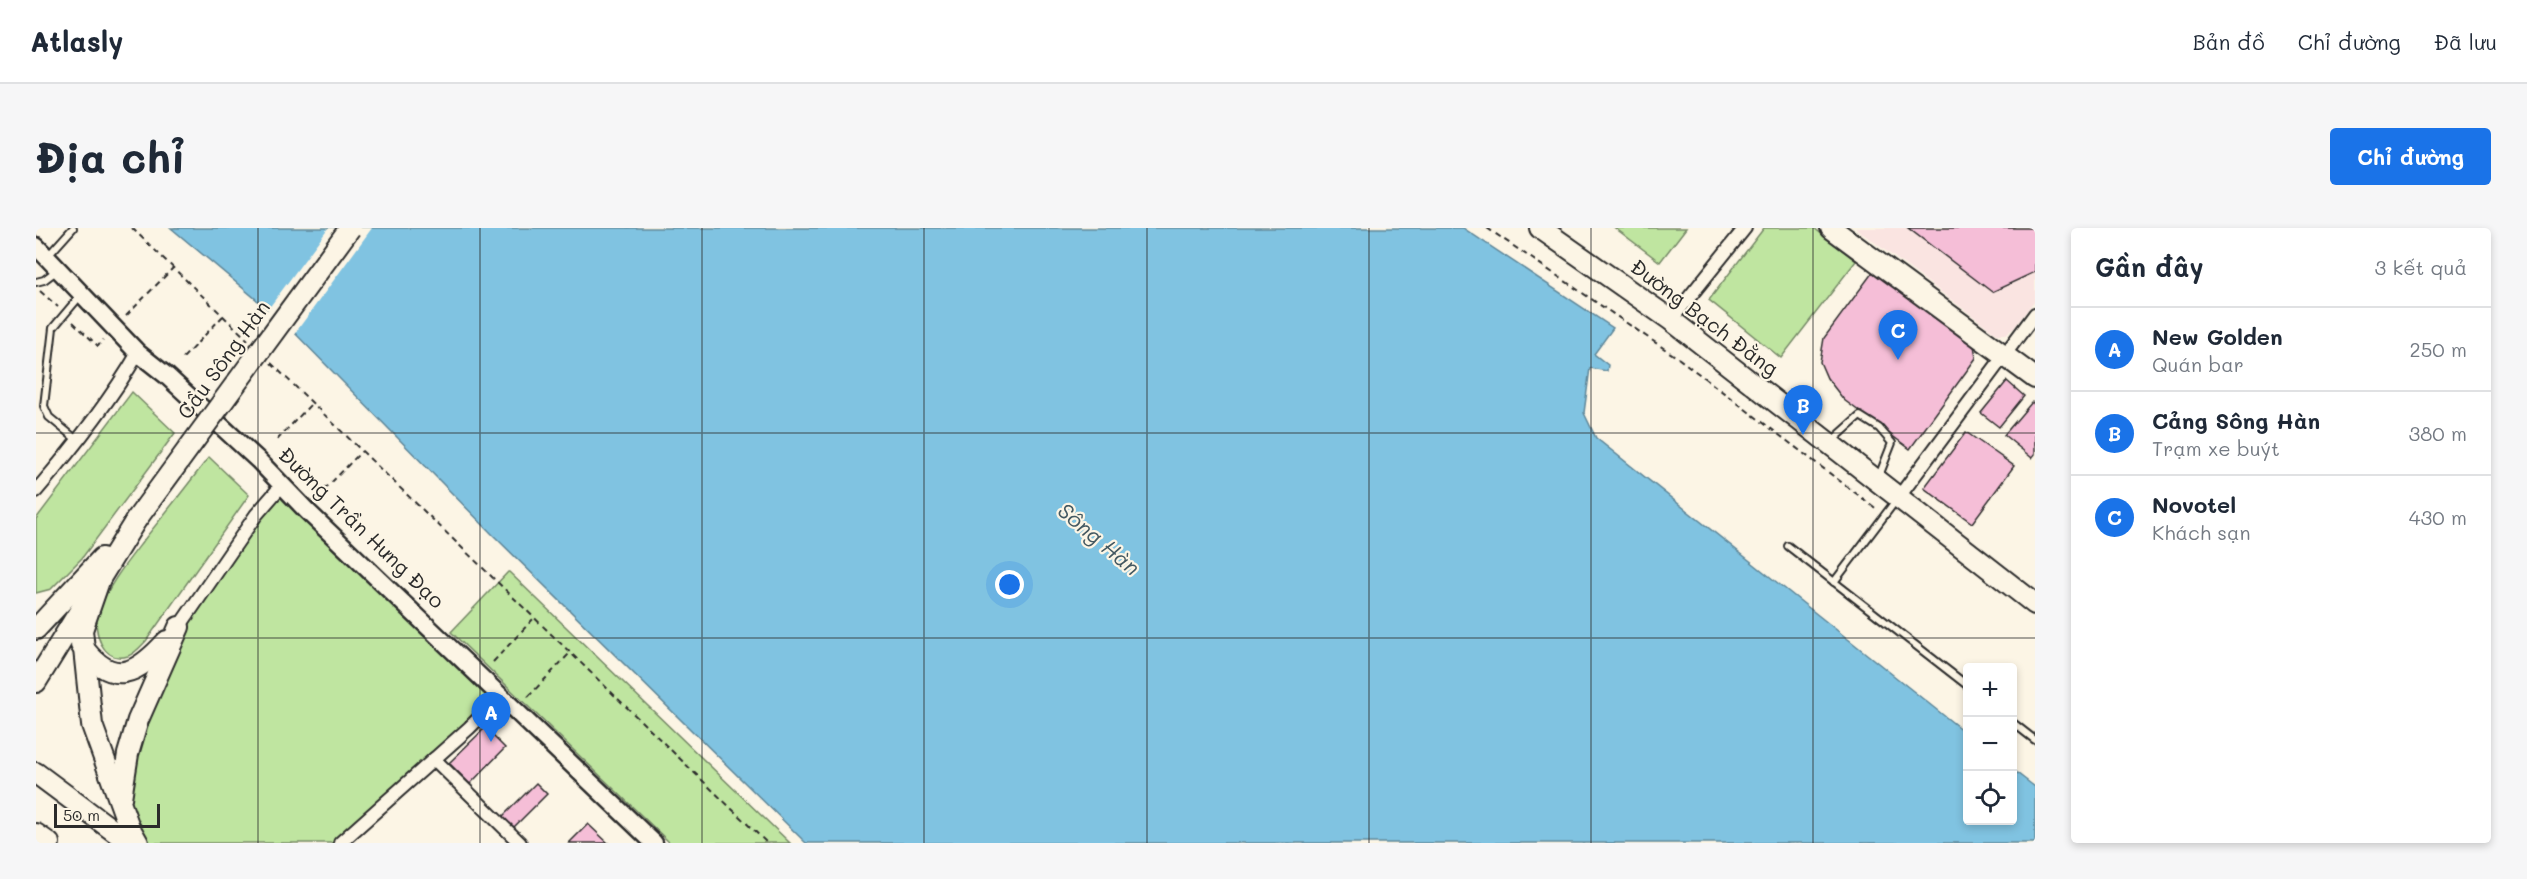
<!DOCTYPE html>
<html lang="vi">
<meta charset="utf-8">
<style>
body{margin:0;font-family:Mali,sans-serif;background:#f6f6f7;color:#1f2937}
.controls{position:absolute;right:18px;bottom:18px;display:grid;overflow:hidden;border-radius:6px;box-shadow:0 3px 9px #0003}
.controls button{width:54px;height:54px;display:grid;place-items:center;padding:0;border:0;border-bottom:2px solid #e0e1e3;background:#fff;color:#1f2937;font:30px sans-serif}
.scale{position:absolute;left:18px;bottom:15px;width:106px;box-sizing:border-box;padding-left:6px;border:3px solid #2b2b2b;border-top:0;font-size:16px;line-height:21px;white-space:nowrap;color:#2b2b2b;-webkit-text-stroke:4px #fcf5e5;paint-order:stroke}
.you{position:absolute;left:974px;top:357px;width:21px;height:21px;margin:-15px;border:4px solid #fff;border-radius:50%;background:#1a73e8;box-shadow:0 0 0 9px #1a73e833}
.badge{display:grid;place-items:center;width:39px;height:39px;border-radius:50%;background:#1a73e8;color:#fff;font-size:20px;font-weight:700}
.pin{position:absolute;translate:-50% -50px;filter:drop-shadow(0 2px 3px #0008)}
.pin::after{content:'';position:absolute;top:32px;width:21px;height:18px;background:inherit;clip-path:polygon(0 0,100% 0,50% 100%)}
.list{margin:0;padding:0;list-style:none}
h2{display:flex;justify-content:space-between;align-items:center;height:78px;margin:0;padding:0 24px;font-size:26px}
h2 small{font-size:20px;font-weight:400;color:#747a83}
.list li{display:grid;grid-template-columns:39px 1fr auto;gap:18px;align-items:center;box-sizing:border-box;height:84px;padding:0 24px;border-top:2px solid #e0e1e3}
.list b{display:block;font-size:22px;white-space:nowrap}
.list p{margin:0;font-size:20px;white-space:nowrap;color:#747a83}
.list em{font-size:20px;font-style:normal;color:#747a83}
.icon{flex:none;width:33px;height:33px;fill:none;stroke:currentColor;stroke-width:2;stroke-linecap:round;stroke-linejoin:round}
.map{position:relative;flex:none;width:1999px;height:615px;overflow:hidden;border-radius:6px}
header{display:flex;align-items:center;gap:36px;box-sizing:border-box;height:84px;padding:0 30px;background:#fff;border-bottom:2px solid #e0e1e3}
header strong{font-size:28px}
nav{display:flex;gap:33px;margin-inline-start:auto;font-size:21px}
.intro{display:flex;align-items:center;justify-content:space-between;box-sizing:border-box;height:144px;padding:0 36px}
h1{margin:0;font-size:42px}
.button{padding:15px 27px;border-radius:6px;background:#1a73e8;color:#fff;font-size:21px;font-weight:700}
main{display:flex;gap:36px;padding:0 36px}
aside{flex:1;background:#fff;border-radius:6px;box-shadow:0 3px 9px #0003}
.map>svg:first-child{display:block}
.built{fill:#fae4e1}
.green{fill:#bfe5a0;stroke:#758866;stroke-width:1.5}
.water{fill:#80c3e1;stroke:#5e8698;stroke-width:1.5}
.pier{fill:#fcf5e5}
.building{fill:#f5bed7;stroke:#2b2b2b;stroke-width:1.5}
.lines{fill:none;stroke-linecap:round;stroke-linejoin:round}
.service-casing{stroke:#2b2b2b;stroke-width:10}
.minor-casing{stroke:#2b2b2b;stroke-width:16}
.secondary-casing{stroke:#2b2b2b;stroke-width:21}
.primary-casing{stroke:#2b2b2b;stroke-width:24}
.trunk-casing{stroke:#2b2b2b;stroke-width:24}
.path{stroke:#2b2b2b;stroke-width:2;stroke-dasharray:6 4.5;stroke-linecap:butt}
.service{stroke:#fcf5e5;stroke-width:6}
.minor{stroke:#fcf5e5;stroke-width:12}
.secondary{stroke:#fcf5e5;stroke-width:16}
.primary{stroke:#fcf5e5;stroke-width:20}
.trunk{stroke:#fcf5e5;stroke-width:20}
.primary-bridge-casing{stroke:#2b2b2b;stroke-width:24;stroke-linecap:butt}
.primary-bridge{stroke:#fcf5e5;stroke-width:20}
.grid{fill:none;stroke:#2b2b2b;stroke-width:1.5;stroke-opacity:0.55}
.labels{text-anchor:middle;stroke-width:4.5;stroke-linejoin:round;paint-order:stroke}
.street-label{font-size:21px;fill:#2b2b2b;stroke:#fcf5e5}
.water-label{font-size:22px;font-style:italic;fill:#445962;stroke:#fcf5e5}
</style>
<header>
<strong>Atlasly</strong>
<nav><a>Bản đồ</a><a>Chỉ đường</a><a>Đã lưu</a></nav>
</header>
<div class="intro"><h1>Địa chỉ</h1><a class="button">Chỉ đường</a></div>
<main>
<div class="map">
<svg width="1999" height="615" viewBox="0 0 1999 615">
<rect width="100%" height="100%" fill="#fcf5e5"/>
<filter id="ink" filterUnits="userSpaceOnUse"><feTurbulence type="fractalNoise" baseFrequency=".0167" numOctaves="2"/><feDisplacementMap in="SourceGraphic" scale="12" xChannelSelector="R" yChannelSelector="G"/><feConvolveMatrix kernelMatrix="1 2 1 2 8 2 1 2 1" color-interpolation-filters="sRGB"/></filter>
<g filter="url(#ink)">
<polygon class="built" points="1819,0 1999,0 1999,72 1978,100 1970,106 1961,106"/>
<g class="green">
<polygon points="1579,0 1650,0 1624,34"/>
<polygon points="1728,0 1778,0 1820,33 1745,130 1673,72"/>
<polygon points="96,164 139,205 46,330 15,361 0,365 0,291"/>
<path d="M 173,229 L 213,267 L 110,413 C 104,419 100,425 92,428 C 67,436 56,403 62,385 C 73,355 92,333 111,308 C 132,282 153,255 173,229 Z"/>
<polygon points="246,257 465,468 302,615 105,615 85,573 143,399"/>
<polygon points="472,344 473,344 754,615 634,615 415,404"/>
</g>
<polygon class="water" points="135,0 1427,0 1577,100 1558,126 1572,137 1571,143 1554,140 1548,185 1560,210 1931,506 1932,592 1976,592 1977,542 1999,559 1999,615 770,615 456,306 252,98"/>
<polygon class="pier" points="292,0 336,0 257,108 230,84"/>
<g class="building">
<polygon points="1872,0 1999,0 1999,44 1956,64"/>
<polygon points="1839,41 1938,117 1940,130 1874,221 1808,172 1791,150 1784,134 1788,110"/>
<polygon points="1971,153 1988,168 1963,199 1945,185"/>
<polygon points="1996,174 1999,177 1999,226 1996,230 1968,207"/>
<polygon points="1930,204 1978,238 1936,295 1888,260"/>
<polygon points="449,500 469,520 434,556 413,535"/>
<polygon points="500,555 511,566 476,601 465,590"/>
<polygon points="552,596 572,615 533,615"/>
</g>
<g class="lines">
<defs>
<g id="service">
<polyline points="11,29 37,0"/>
<polyline points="0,54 8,52 20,43"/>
<polyline points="41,212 13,189 8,178 17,100 44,68"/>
<polyline points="1796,213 1824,188 1843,200 1856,215 1843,248"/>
<polyline points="1752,318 1932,458"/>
<polyline points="1798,354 1861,271"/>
<polyline points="1976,494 1999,512"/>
</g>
<g id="minor">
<polyline points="1635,92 1709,0"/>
<path d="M 0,263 C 38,219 73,175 102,125"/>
<polyline points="1862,270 1999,86"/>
<polyline points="143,399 220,287 246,257"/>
<polyline points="398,531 484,615"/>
<polyline points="304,615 433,500 465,468"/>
</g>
<polyline id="secondary" points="0,18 102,125 131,148 222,232 271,283 618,615"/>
<g id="primary">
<polyline points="1504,0 1635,92 1999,376"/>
<polyline points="1795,0 1999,150"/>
<polyline points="64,350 46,402 56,497 93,599 102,615"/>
<polyline points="0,401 66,330"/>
<path d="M 45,417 C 77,461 101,446 131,413"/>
<polyline points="0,454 100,292"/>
<polyline points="85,570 92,526 102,492 143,399"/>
</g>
<g id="trunk">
<polyline points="0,545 94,615"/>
<polyline points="0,606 13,615"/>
</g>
</defs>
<use href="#service" class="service-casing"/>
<use href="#minor" class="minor-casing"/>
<use href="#secondary" class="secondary-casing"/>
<use href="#primary" class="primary-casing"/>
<use href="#trunk" class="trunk-casing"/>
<g class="path">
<polyline points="96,0 212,112"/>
<polyline points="1451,0 1642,130 1842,282"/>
<polyline points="4,63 22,79"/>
<polyline points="90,88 137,40"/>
<polyline points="37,94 62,118 67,112"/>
<polyline points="147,130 187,88"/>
<polyline points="235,135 731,615"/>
<polyline points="241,212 276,175"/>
<polyline points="288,262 326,223"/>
<polyline points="457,434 498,390"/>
<polyline points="492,469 534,425"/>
</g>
<use href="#service" class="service"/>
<use href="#minor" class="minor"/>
<use href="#secondary" class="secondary"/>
<use href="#primary" class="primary"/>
<use href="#trunk" class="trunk"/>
<defs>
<polyline id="primary-bridge" points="100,292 314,0"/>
</defs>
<use href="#primary-bridge" class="primary-bridge-casing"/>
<use href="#primary-bridge" class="primary-bridge"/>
</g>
</g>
<path class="grid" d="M 222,0 L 222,615M 444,0 L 444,615M 666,0 L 666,615M 888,0 L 888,615M 1111,0 L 1111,615M 1333,0 L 1333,615M 1555,0 L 1555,615M 1777,0 L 1777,615M 0,205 L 1999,205M 0,410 L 1999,410"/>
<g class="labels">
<g class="street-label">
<text transform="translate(1668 90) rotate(37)" y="7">Đường Bạch Đằng</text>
<text transform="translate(188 132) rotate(-54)" y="7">Cầu Sông Hàn</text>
<text transform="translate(325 300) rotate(44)" y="7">Đường Trần Hưng Đạo</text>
</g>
<g class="water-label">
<text transform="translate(1063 311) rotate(40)" y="8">Sông Hàn</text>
</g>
</g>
</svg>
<div class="controls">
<button>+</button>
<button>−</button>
<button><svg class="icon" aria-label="locate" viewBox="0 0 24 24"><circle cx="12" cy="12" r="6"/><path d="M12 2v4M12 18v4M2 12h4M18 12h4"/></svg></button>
</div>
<div class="scale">50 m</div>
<div class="you"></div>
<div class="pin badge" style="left:455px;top:514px">A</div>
<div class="pin badge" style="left:1767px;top:207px">B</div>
<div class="pin badge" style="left:1862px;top:132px">C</div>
</div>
<aside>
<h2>Gần đây<small>3 kết quả</small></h2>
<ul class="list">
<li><span class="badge">A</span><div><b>New Golden</b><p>Quán bar</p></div><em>250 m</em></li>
<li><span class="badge">B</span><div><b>Cảng Sông Hàn</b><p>Trạm xe buýt</p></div><em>380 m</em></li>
<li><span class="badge">C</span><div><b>Novotel</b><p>Khách sạn</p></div><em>430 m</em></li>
</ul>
</aside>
</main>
